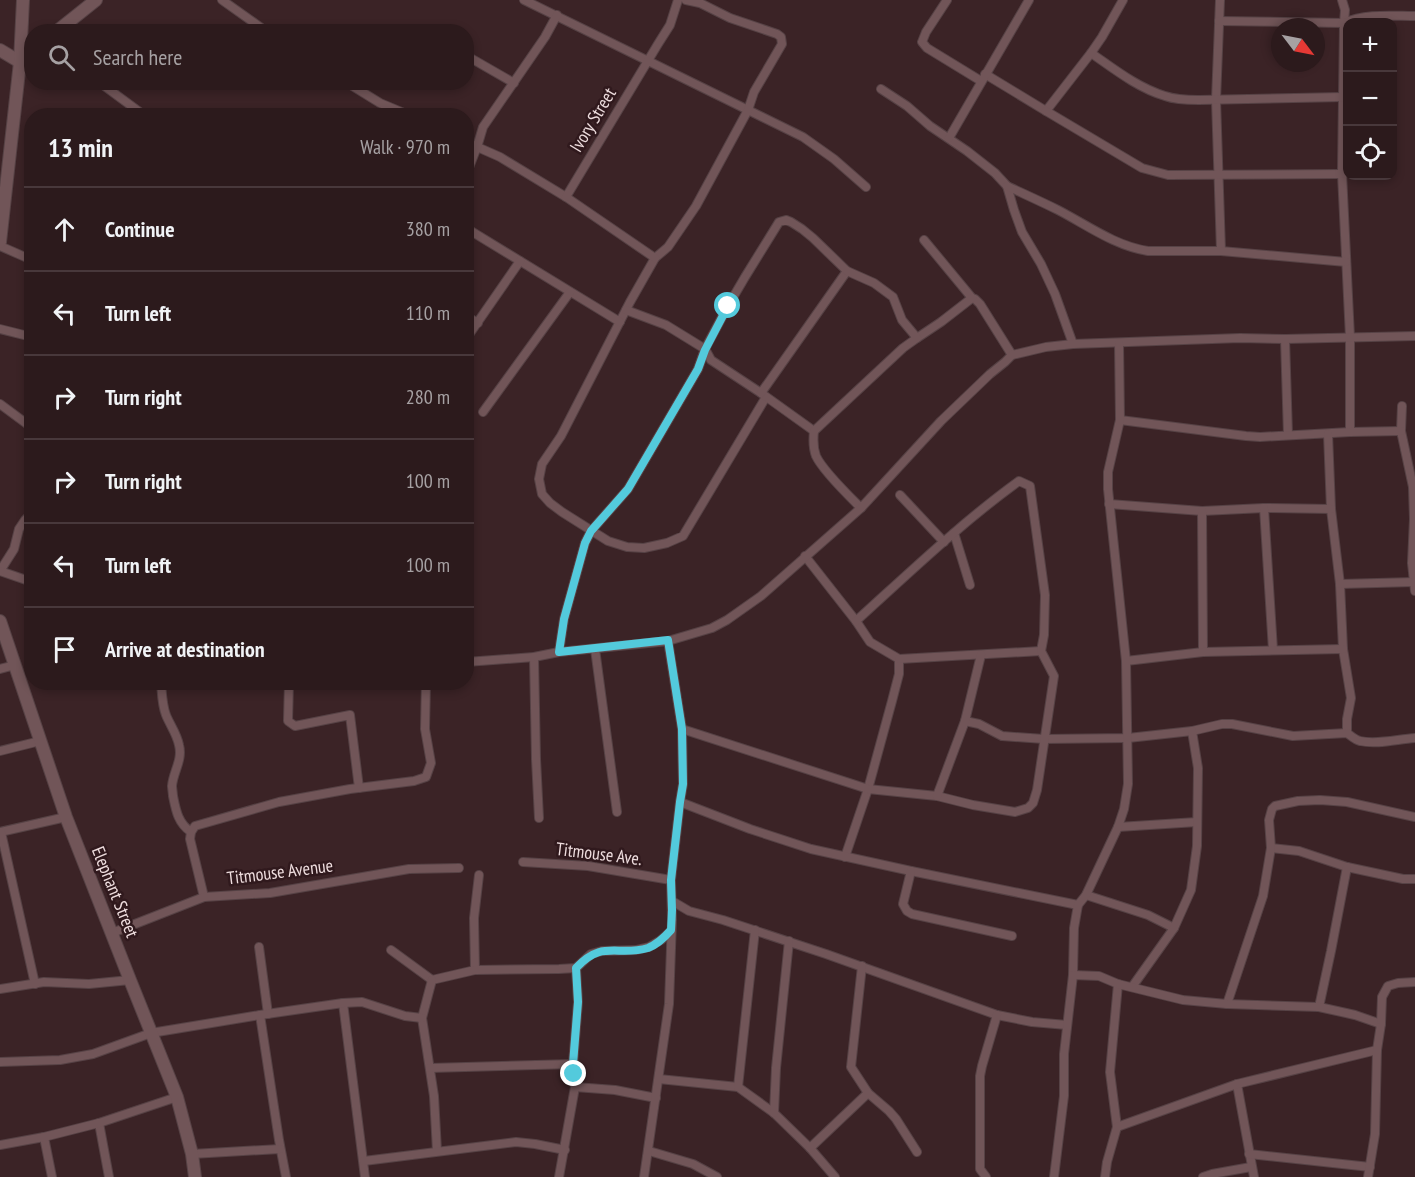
<!DOCTYPE html>
<meta charset="utf-8">
<style>
body{margin:0;font-family:"PT Sans Narrow",sans-serif;background:#342325;color:#f1f3f6}
.controls{position:absolute;right:18px;top:18px;display:grid;overflow:hidden;border-radius:12px;box-shadow:0 3px 9px #0003}
.controls button{width:54px;height:54px;display:grid;place-items:center;padding:0;border:0;border-bottom:2px solid #48383b;background:#2c1a1c;color:#f1f3f6;font:30px sans-serif}
.compass{position:absolute;left:1271px;top:18px;width:54px;height:54px;border-radius:50%;background:#2c1a1c;box-shadow:0 3px 9px #0003;rotate:122deg}
.stop{position:absolute;width:18px;height:18px;margin:-14px;border:4px solid #53cadc;border-radius:50%;background:#fff}
.stop.end{background:#53cadc;border-color:#fff;box-shadow:0 2px 6px #0008}
.list{margin:0;padding:0;list-style:none}
h2{display:flex;justify-content:space-between;align-items:center;height:78px;margin:0;padding:0 24px;font-size:26px}
h2 small{font-size:20px;font-weight:400;color:#a6a1a3}
.list li{display:grid;grid-template-columns:39px 1fr auto;gap:18px;align-items:center;box-sizing:border-box;height:84px;padding:0 24px;border-top:2px solid #48383b}
.list b{display:block;font-size:22px;white-space:nowrap}
.list em{font-size:20px;font-style:normal;color:#a6a1a3}
.icon{flex:none;width:33px;height:33px;fill:none;stroke:currentColor;stroke-width:2;stroke-linecap:round;stroke-linejoin:round}
.map{position:relative;flex:none;width:1415px;height:1177px;overflow:hidden}
.search{position:absolute;background:#2c1a1c;box-shadow:0 3px 9px #0003;left:24px;top:24px;width:450px;height:66px;display:flex;align-items:center;gap:15px;box-sizing:border-box;padding:0 21px;border-radius:24px;color:#a6a1a3;font-size:22px}
.panel{position:absolute;background:#2c1a1c;box-shadow:0 3px 9px #0003;left:24px;top:108px;width:450px;height:582px;border-radius:24px}
.map>svg:first-child{display:block}
.lines{fill:none;stroke-linecap:round;stroke-linejoin:round}
.street-casing{stroke:#564245;stroke-width:10}
.secondary-casing{stroke:#564245;stroke-width:14}
.street{stroke:#715558;stroke-width:8}
.secondary{stroke:#715558;stroke-width:12}
.route{stroke:#53cadc;stroke-width:8}
.labels{text-anchor:middle;stroke-width:5;stroke-linejoin:round;paint-order:stroke}
.street-label{font-size:18px;fill:#eeddde;stroke:#30191d}
</style>
<div class="map">
<svg width="1415" height="1177" viewBox="0 0 1415 1177">
<rect width="100%" height="100%" fill="#3b2326"/>
<g class="lines">
<defs>
<g id="street">
<polyline points="222,0 267,32"/>
<polyline points="524,0 803,137 834,159 866,187"/>
<polyline points="686,0 700,3 730,18 777,34 781,37 782,44 754,92 748,110 696,206 668,247 655,258 630,302 561,436 542,464 539,479 542,494 550,503 562,512 608,541 627,547 644,548 667,543 683,536 766,397"/>
<polyline points="947,0 926,32 922,42 927,48 981,81"/>
<polyline points="1220,0 1216,100 1221,251"/>
<polyline points="1342,0 1345,10 1344,23 1342,174 1350,337 1350,432"/>
<path d="M 1219,21 L 1344,23 C 1365,13 1393,16 1415,16"/>
<path d="M 1091,53 C 1114,69 1138,88 1165,96 C 1176,100 1188,100 1199,100 L 1343,97"/>
<polyline points="467,56 514,83"/>
<polyline points="985,74 1046,111 1091,53 1102,37 1123,0"/>
<polyline points="99,82 145,116"/>
<polyline points="346,82 380,103 411,116"/>
<polyline points="881,89 907,106 930,126 967,151 995,173 1007,186 1014,210 1022,232 1041,264 1055,294 1073,344"/>
<polyline points="1046,111 1142,168 1168,175 1342,174"/>
<polyline points="246,116 249,116"/>
<polyline points="949,138 1029,0"/>
<polyline points="466,142 500,157 566,197 655,258"/>
<polyline points="466,175 477,147 483,127 545,37 557,15"/>
<path d="M 1007,186 C 1024,194 1042,202 1058,210 C 1087,225 1115,246 1148,251 L 1221,251 L 1346,262"/>
<polyline points="566,197 658,44 670,25 678,0"/>
<polyline points="466,228 620,322"/>
<polyline points="924,240 972,298 975,299 980,304 1012,355"/>
<polyline points="0,246 32,260"/>
<polyline points="626,310 666,325 705,349 711,360 761,393 814,431"/>
<polyline points="466,316 478,323"/>
<polyline points="0,329 32,337"/>
<polyline points="917,338 941,322 972,298"/>
<polyline points="466,339 520,261"/>
<polyline points="1285,339 1288,435"/>
<polyline points="761,393 847,271"/>
<polyline points="0,404 27,424 32,430"/>
<polyline points="1402,406 1401,431 1413,487 1414,519 1412,563 1415,591"/>
<polyline points="483,412 570,292"/>
<polyline points="1120,420 1246,436 1260,437 1350,432 1401,431"/>
<polyline points="1328,434 1331,509 1340,584 1343,649 1351,698 1347,719 1347,733"/>
<polyline points="900,495 944,542"/>
<polyline points="1109,504 1202,511 1264,508 1331,509"/>
<polyline points="1264,508 1273,650"/>
<polyline points="1202,511 1203,652"/>
<polyline points="954,533 970,585"/>
<polyline points="805,556 856,621 870,642 899,659 899,674 892,701 868,789 845,857"/>
<polyline points="0,571 14,549 19,529 25,520 32,513"/>
<polyline points="0,571 32,582"/>
<polyline points="1340,584 1414,582"/>
<polyline points="595,649 617,812"/>
<path d="M 559,652 L 564,619 L 585,543 L 591,531 L 628,489 L 698,369 L 705,349 L 728,306 L 745,277 L 779,222 L 786,220 L 791,222 L 802,229 L 813,238 L 847,271 L 874,283 L 893,297 L 902,320 L 917,338 L 903,348 L 814,431 C 813,440 813,448 816,456 C 823,471 848,495 861,508"/>
<polyline points="534,657 536,759 539,818"/>
<polyline points="899,659 1041,651"/>
<polyline points="1126,661 1203,652 1343,649"/>
<polyline points="466,662 534,657 559,652 668,641 712,628 727,620 761,596 861,508 941,421 990,374 1005,362 1012,355 1046,347 1073,344 1240,338 1285,339 1415,336"/>
<polyline points="0,669 15,665"/>
<path d="M 161,682 C 162,694 162,705 166,715 C 170,725 177,734 179,745 C 183,760 173,772 172,786 C 172,787 173,795 173,796 C 176,811 178,823 191,832"/>
<polyline points="289,682 288,721 295,726 350,715 359,788"/>
<path d="M 965,721 L 979,724 L 1002,736 L 1044,739 L 1128,738 L 1192,731 L 1222,724 L 1232,724 L 1293,736 L 1347,733 C 1351,736 1355,740 1360,741 C 1377,745 1398,739 1415,738"/>
<path d="M 682,729 L 868,789 L 937,796 L 973,805 L 1015,812 L 1028,808 L 1033,803 L 1037,790 L 1054,676 L 1041,651 L 1044,635 L 1045,595 L 1030,486 L 1019,481 C 961,523 909,573 856,621"/>
<polyline points="0,751 40,741"/>
<polyline points="937,796 965,721 981,655"/>
<polyline points="680,802 750,829 811,849 911,871 1078,905"/>
<polyline points="1118,827 1197,822"/>
<polyline points="0,832 66,817"/>
<polyline points="1,832 35,984"/>
<polyline points="1271,848 1299,851 1347,867 1403,879 1415,879"/>
<polyline points="523,862 588,866 671,880"/>
<polyline points="911,871 903,904 907,911 912,914 1012,936"/>
<polyline points="1086,895 1148,915 1174,928"/>
<polyline points="204,897 190,839 191,832 195,826 279,802 350,789 414,781 426,777 431,763 425,729 426,682"/>
<polyline points="672,901 689,911 723,920 826,954 997,1015 1032,1022 1067,1025"/>
<polyline points="112,933 204,897 270,893 409,869 459,868"/>
<polyline points="259,947 268,1014"/>
<polyline points="391,950 432,980"/>
<polyline points="862,966 851,1067 868,1093 889,1111 896,1119 917,1152"/>
<polyline points="475,970 474,918 479,875"/>
<polyline points="1073,975 1074,928 1078,905 1086,895 1118,827 1124,809 1128,784 1126,661 1108,489 1108,472 1120,420 1119,343"/>
<polyline points="432,980 475,970 559,969 576,968 591,954 602,951 636,950 649,947 661,940 671,931"/>
<polyline points="432,980 422,1018 434,1096 437,1151"/>
<polyline points="1132,987 1174,928 1191,890 1197,846 1198,768 1192,731"/>
<polyline points="0,989 44,982 89,984 130,980"/>
<polyline points="343,1003 365,1177"/>
<polyline points="1227,1004 1263,896 1271,848 1269,820 1272,809 1275,806 1298,801 1320,800 1347,802 1415,817"/>
<polyline points="1319,1007 1331,951 1347,867"/>
<polyline points="260,1015 279,1140 286,1177"/>
<polyline points="0,1062 60,1060 93,1054 151,1033 260,1015 343,1003 362,1002 405,1016 422,1018"/>
<polyline points="430,1068 573,1064"/>
<polyline points="659,1079 738,1087 774,1113 810,1148 835,1177"/>
<polyline points="1237,1084 1254,1177"/>
<polyline points="575,1087 615,1090 656,1098"/>
<polyline points="738,1087 755,930"/>
<polyline points="774,1113 776,1068 789,941"/>
<polyline points="99,1123 109,1177"/>
<polyline points="1117,1127 1110,1072 1118,984"/>
<polyline points="44,1137 52,1177"/>
<polyline points="0,1145 44,1137 99,1123 177,1097"/>
<polyline points="810,1148 868,1093"/>
<polyline points="649,1151 693,1164 717,1177"/>
<polyline points="192,1154 280,1149"/>
<polyline points="1249,1154 1370,1167"/>
<polyline points="364,1161 516,1142 535,1144 565,1150"/>
<polyline points="559,1177 575,1087 573,1064 578,1002 576,968"/>
<polyline points="644,1177 669,1004 672,920 671,880 680,802 683,784 682,729 668,641"/>
<polyline points="986,1177 980,1169 980,1076 982,1066 997,1015"/>
<polyline points="1054,1177 1064,1096 1064,1054 1073,975 1099,976 1118,984 1183,1000 1227,1004 1319,1007 1355,1015 1381,1024"/>
<polyline points="1105,1177 1107,1162 1117,1127 1237,1084 1377,1050"/>
<polyline points="1203,1177 1212,1174 1251,1167"/>
<polyline points="1368,1177 1375,1134 1377,1050 1381,1024 1382,997 1388,986 1398,983 1415,982"/>
</g>
<g id="secondary">
<polyline points="56,32 96,0"/>
<polyline points="0,50 20,62"/>
<polyline points="0,242 20,62 23,0"/>
<polyline points="0,621 66,817 130,980 177,1097 192,1154 195,1177"/>
</g>
</defs>
<use href="#street" class="street-casing"/>
<use href="#secondary" class="secondary-casing"/>
<use href="#street" class="street"/>
<use href="#secondary" class="secondary"/>
</g>
<g class="lines">
<path class="route" d="M 574,1074 L 573,1064 L 578,1002 L 576,968 C 603,939 617,957 648,948 C 658,944 664,938 671,930 L 672,910 L 671,880 L 680,802 L 683,784 L 682,729 L 668,640 L 559,652 L 564,619 L 585,543 L 591,531 L 628,489 L 698,369 L 705,350 L 728,306"/>
</g>
<g class="labels">
<g class="street-label">
<text transform="translate(593 120) rotate(-59)" y="6">Ivory Street</text>
<text transform="translate(599 854) rotate(7)" y="6">Titmouse Ave.</text>
<text transform="translate(280 872) rotate(-7)" y="6">Titmouse Avenue</text>
<text transform="translate(115 892) rotate(68)" y="6">Elephant Street</text>
</g>
</g>
</svg>
<div class="controls">
<button>+</button>
<button>−</button>
<button><svg class="icon" aria-label="locate" viewBox="0 0 24 24"><circle cx="12" cy="12" r="6"/><path d="M12 2v4M12 18v4M2 12h4M18 12h4"/></svg></button>
</div>
<svg class="compass" viewBox="-18 -18 36 36"><path d="M0-13l5 13h-10z" fill="#e53935"/><path d="M0 13l5-13h-10z" fill="#a6a1a3"/></svg>
<div class="stop" style="left:728px;top:306px"></div>
<div class="stop end" style="left:574px;top:1074px"></div>
<div class="search"><svg class="icon" aria-label="search" viewBox="0 0 24 24"><circle cx="10" cy="10" r="6"/><path d="M15 15l6 6"/></svg>Search here</div>
<section class="panel">
<h2>13 min<small>Walk · 970 m</small></h2>
<ul class="list">
<li><svg class="icon" aria-label="ahead" viewBox="0 0 24 24"><path d="M12 20V5M6 11l6-6 6 6"/></svg><div><b>Continue</b></div><em>380 m</em></li>
<li><svg class="icon" aria-label="left" viewBox="0 0 24 24"><path d="M17 20v-9H6M10 6l-5 5 5 5"/></svg><div><b>Turn left</b></div><em>110 m</em></li>
<li><svg class="icon" aria-label="right" viewBox="0 0 24 24"><path d="M7 20v-9h11M14 6l5 5-5 5"/></svg><div><b>Turn right</b></div><em>280 m</em></li>
<li><svg class="icon" aria-label="right" viewBox="0 0 24 24"><path d="M7 20v-9h11M14 6l5 5-5 5"/></svg><div><b>Turn right</b></div><em>100 m</em></li>
<li><svg class="icon" aria-label="left" viewBox="0 0 24 24"><path d="M17 20v-9H6M10 6l-5 5 5 5"/></svg><div><b>Turn left</b></div><em>100 m</em></li>
<li><svg class="icon" aria-label="arrive" viewBox="0 0 24 24"><path d="M6 21V4h12l-3 4 3 4H6"/></svg><div><b>Arrive at destination</b></div></li>
</ul>
</section>
</div>
